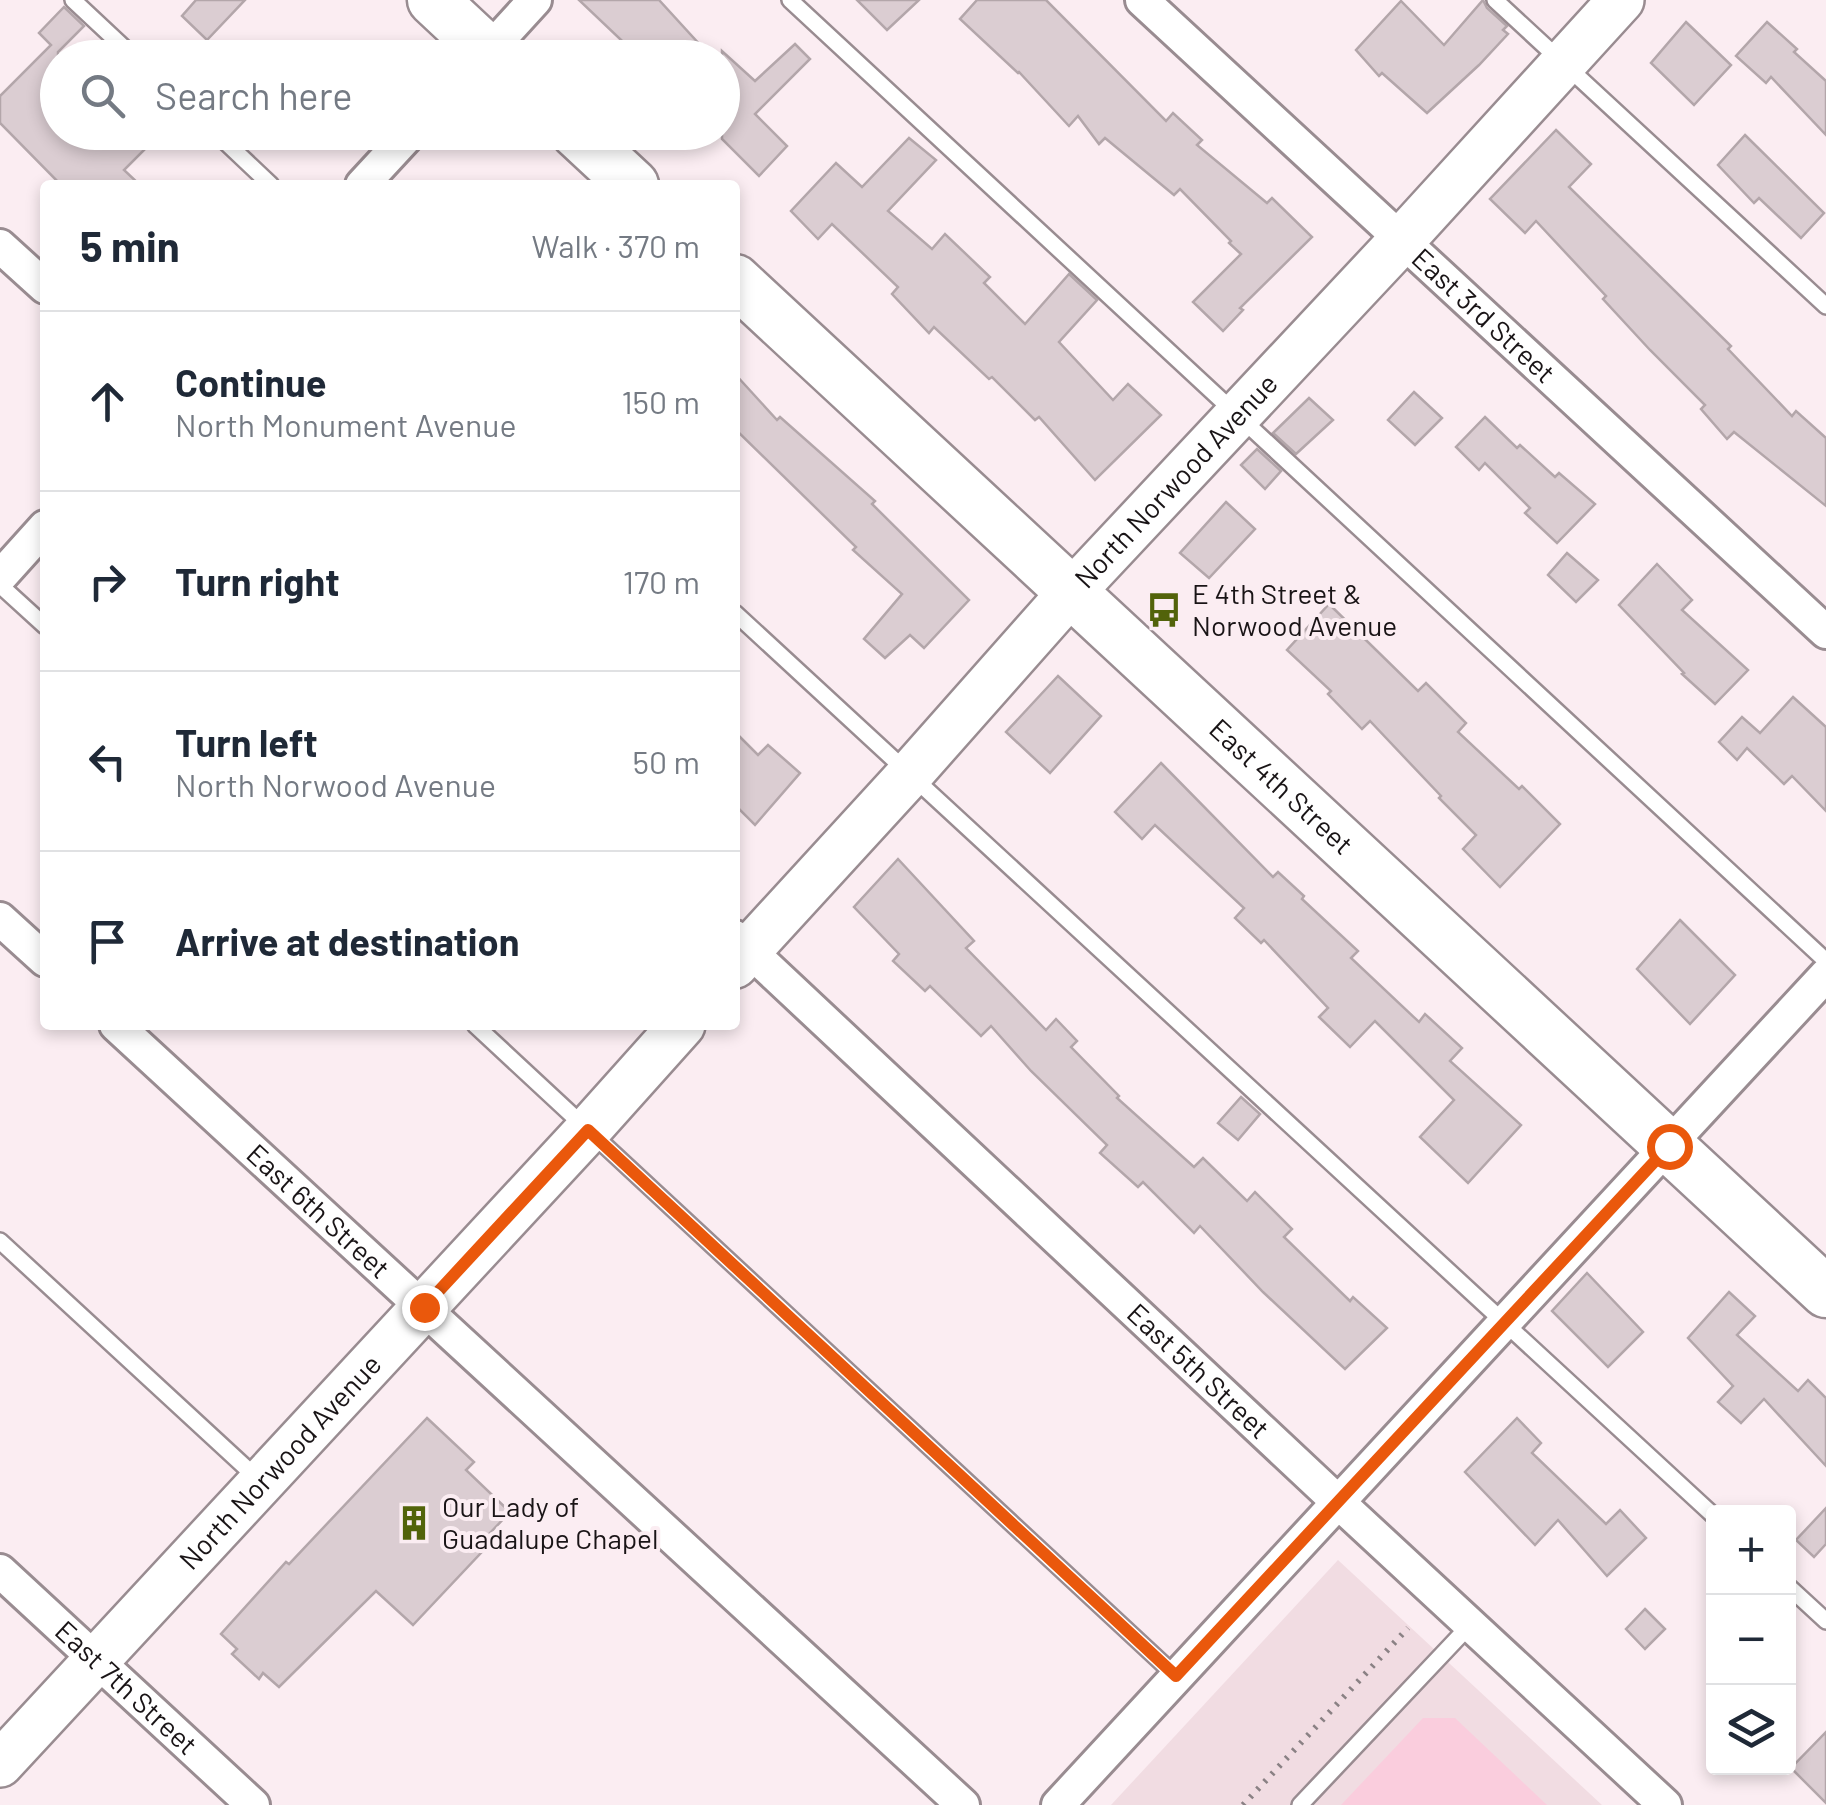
<!DOCTYPE html>
<meta charset="utf-8">
<style>
body{margin:0;font-family:Barlow,sans-serif;background:#f6f6f7;color:#1f2937}
.controls{position:absolute;right:30px;bottom:30px;display:grid;overflow:hidden;border-radius:10px;box-shadow:0 5px 15px #0003}
.controls button{width:90px;height:90px;display:grid;place-items:center;padding:0;border:0;border-bottom:2px solid #e0e1e3;background:#fff;color:#1f2937;font:50px sans-serif}
.stop{position:absolute;width:30px;height:30px;margin:-22px;border:8px solid #ea580c;border-radius:50%;background:#fff}
.stop.end{background:#ea580c;border-color:#fff;box-shadow:0 2px 10px #0008}
.list{margin:0;padding:0;list-style:none}
h2{display:flex;justify-content:space-between;align-items:center;height:130px;margin:0;padding:0 40px;font-size:42px}
h2 small{font-size:32px;font-weight:400;color:#747a83}
.list li{display:grid;grid-template-columns:65px 1fr auto;gap:30px;align-items:center;box-sizing:border-box;height:180px;padding:0 40px;border-top:2px solid #e0e1e3}
.list b{display:block;font-size:38px;white-space:nowrap}
.list p{margin:0;font-size:32px;white-space:nowrap;color:#747a83}
.list em{font-size:32px;font-style:normal;color:#747a83}
.icon{flex:none;width:55px;height:55px;fill:none;stroke:currentColor;stroke-width:2;stroke-linecap:round;stroke-linejoin:round}
.map{position:relative;flex:none;width:1826px;height:1805px;overflow:hidden}
.search{position:absolute;background:#fff;box-shadow:0 5px 15px #0003;left:40px;top:40px;width:700px;height:110px;display:flex;align-items:center;gap:25px;box-sizing:border-box;padding:0 35px;border-radius:55px;color:#747a83;font-size:38px}
.panel{position:absolute;background:#fff;box-shadow:0 5px 15px #0003;left:40px;top:180px;width:700px;height:850px;border-radius:10px}
.map>svg:first-child{display:block}
.built{fill:#f1dce2}
.green{fill:#facddd}
.building{fill:#dbcdd2;stroke:#b3a6aa;stroke-width:2.5}
.lines{fill:none;stroke-linecap:round;stroke-linejoin:round}
.lane-casing{stroke:#998c91;stroke-width:20}
.street-casing{stroke:#998c91;stroke-width:38}
.secondary-casing{stroke:#998c91;stroke-width:50}
.primary-casing{stroke:#998c91;stroke-width:55}
.path{stroke:#8a8184;stroke-width:6;stroke-dasharray:2.5 8;stroke-linecap:butt}
.lane{stroke:#fff;stroke-width:15}
.street{stroke:#fff;stroke-width:32}
.secondary{stroke:#fff;stroke-width:45}
.primary{stroke:#fff;stroke-width:50}
.route{stroke:#ea580c;stroke-width:12}
.labels{text-anchor:middle;stroke-width:8;stroke-linejoin:round;paint-order:stroke}
.street-label{font-size:28px;fill:#191416;stroke:#fbedf2}
.poi-label{font-size:28px;fill:#191416;stroke:#fbedf2;text-anchor:start}
</style>
<div class="map">
<svg width="1826" height="1805" viewBox="0 0 1826 1805">
<rect width="100%" height="100%" fill="#fbedf2"/>
<polygon class="built" points="1338,1560 1602,1805 1111,1805"/>
<polygon class="green" points="1423,1718 1455,1718 1547,1805 1341,1805"/>
<g class="building">
<polygon points="196,0 245,0 207,40 182,16"/>
<polygon points="579,0 659,0 712,58 640,58"/>
<polygon points="857,0 919,0 887,30"/>
<polygon points="977,0 1046,0 1166,121 1173,113 1202,140 1197,145 1267,203 1272,198 1312,237 1240,308 1243,310 1223,331 1193,302 1241,254 1229,243 1231,241 1180,189 1174,195 1105,138 1099,144 1078,116 1069,126 1019,72 1018,73 960,19"/>
<polygon points="1483,0 1487,8 1507,26 1503,30 1508,34 1479,65 1427,113 1382,73 1379,76 1356,50 1401,1 1444,45"/>
<polygon points="64,7 84,26 58,52 58,132 162,132 124,170 140,185 61,185 0,123 0,96 51,45 39,33"/>
<polygon points="1686,22 1731,65 1694,105 1651,63"/>
<polygon points="1767,22 1797,49 1794,52 1826,81 1826,135 1771,77 1766,83 1736,56"/>
<polygon points="795,44 810,59 755,114 787,146 759,176 722,139 722,51 755,81"/>
<polygon points="1556,130 1591,164 1569,187 1731,346 1728,349 1792,416 1796,411 1826,438 1826,506 1734,432 1727,439 1701,409 1705,405 1650,350 1603,299 1606,296 1536,221 1525,233 1490,199"/>
<polygon points="1745,135 1824,213 1801,238 1759,198 1754,203 1718,165"/>
<polygon points="909,138 936,160 888,211 932,249 945,234 990,277 984,283 1025,324 1069,274 1097,300 1059,342 1113,400 1128,384 1161,415 1095,480 1039,417 1035,420 992,377 989,379 934,327 929,333 892,294 898,287 832,224 818,239 791,211 836,163 862,187"/>
<polygon points="735,374 777,420 780,417 875,501 872,504 969,600 924,648 910,635 885,658 864,639 902,594 853,550 856,547 735,429"/>
<polygon points="1414,392 1442,418 1415,445 1388,420"/>
<polygon points="1309,398 1333,420 1296,454 1273,433"/>
<polygon points="1485,417 1517,448 1520,445 1555,477 1559,473 1595,504 1557,543 1525,513 1530,508 1485,463 1479,470 1456,447"/>
<polygon points="1257,449 1281,471 1265,489 1241,465"/>
<polygon points="1226,502 1255,529 1209,578 1180,553"/>
<polygon points="1567,553 1598,580 1576,602 1548,575"/>
<polygon points="1657,564 1692,600 1682,610 1748,670 1715,704 1682,674 1684,673 1619,605"/>
<polygon points="1329,604 1418,691 1426,683 1466,723 1458,732 1519,789 1522,786 1560,824 1500,887 1463,849 1476,835 1439,798 1441,796 1370,721 1362,729 1328,694 1331,691 1287,650"/>
<polygon points="1058,676 1101,716 1050,773 1006,732"/>
<polygon points="1793,697 1826,727 1826,811 1792,776 1784,784 1747,748 1737,760 1719,742 1742,717 1760,733"/>
<polygon points="735,732 758,755 768,745 800,773 755,825 735,805"/>
<polygon points="1161,763 1273,877 1278,872 1304,896 1302,899 1358,951 1351,958 1419,1022 1425,1014 1462,1048 1450,1061 1521,1125 1468,1183 1420,1137 1454,1100 1375,1021 1350,1047 1319,1017 1328,1008 1264,940 1261,943 1235,918 1244,908 1155,825 1142,839 1115,812"/>
<polygon points="898,859 974,941 966,948 1046,1030 1056,1019 1077,1041 1071,1047 1119,1096 1117,1098 1194,1167 1203,1158 1247,1201 1255,1192 1292,1229 1284,1237 1350,1301 1353,1297 1387,1328 1345,1369 1263,1292 1200,1226 1194,1233 1143,1182 1138,1187 1100,1153 1107,1145 1031,1071 991,1026 981,1036 930,986 925,991 893,961 899,954 854,907"/>
<polygon points="1680,920 1735,975 1690,1024 1637,969"/>
<polygon points="1241,1097 1260,1114 1238,1140 1218,1123"/>
<polygon points="1587,1273 1643,1332 1608,1367 1552,1311"/>
<polygon points="1729,1292 1755,1316 1737,1335 1798,1391 1808,1380 1826,1398 1826,1466 1764,1399 1741,1423 1718,1402 1733,1386 1688,1338"/>
<polygon points="427,1418 474,1462 466,1470 510,1512 490,1533 495,1538 413,1625 376,1591 279,1687 263,1673 259,1679 232,1654 237,1649 221,1634 286,1562 289,1564"/>
<polygon points="1517,1418 1541,1443 1532,1453 1606,1524 1620,1510 1646,1538 1607,1576 1558,1520 1535,1545 1465,1472"/>
<polygon points="1826,1508 1826,1544 1814,1557 1796,1540"/>
<polygon points="1645,1609 1665,1629 1645,1649 1626,1629"/>
<polygon points="1826,1732 1826,1803 1791,1768"/>
</g>
<g class="lines">
<defs>
<g id="lane">
<polyline points="73,0 135,58"/>
<polyline points="790,0 1826,961"/>
<polyline points="1495,0 1826,306"/>
<polyline points="215,132 271,185"/>
<polyline points="0,585 45,626"/>
<polyline points="735,613 1714,1516"/>
<polyline points="475,1025 1176,1676"/>
<polyline points="0,1241 258,1479"/>
<polyline points="1788,1586 1826,1621"/>
<polyline points="1300,1805 1471,1624"/>
</g>
<g id="street">
<path id="s1" d="M 1142,0 L 1826,632"/>
<polyline points="482,58 535,0"/>
<polyline points="362,185 411,132"/>
<polyline points="0,246 45,287"/>
<polyline points="0,577 45,527"/>
<polyline points="0,919 45,960"/>
<path id="s2" d="M 735,937 L 1338,1502 L 1665,1805"/>
<path id="s3" d="M 116,1025 L 963,1805"/>
<path id="s4" d="M 0,1571 L 253,1805"/>
<polyline points="1058,1805 1826,975"/>
</g>
<g id="secondary">
<path id="s5" d="M 735,965 L 910,774 L 1057,608 L 1402,240 L 1621,0"/>
<path id="s6" d="M 0,1764 L 588,1130 L 682,1025"/>
</g>
<g id="primary">
<polyline points="433,0 495,58"/>
<polyline points="576,132 633,185"/>
<path id="s7" d="M 735,280 L 1826,1292"/>
</g>
</defs>
<use href="#lane" class="lane-casing"/>
<use href="#street" class="street-casing"/>
<use href="#secondary" class="secondary-casing"/>
<use href="#primary" class="primary-casing"/>
<polyline class="path" points="1243,1805 1408,1628"/>
<use href="#lane" class="lane"/>
<use href="#street" class="street"/>
<use href="#secondary" class="secondary"/>
<use href="#primary" class="primary"/>
</g>
<g class="lines">
<polyline class="route" points="424,1307 588,1130 1176,1676 1669,1146"/>
</g>
<defs>
<symbol id="bus-bare" viewBox="-9 -9 18 18"><path d="M-5-6H5V4H4V6H2V4H-2V6H-4V4H-5ZM-3.5-4V0h7V-4ZM-3.5 1.2v1.5H-2V1.2ZM2 1.2v1.5H3.5V1.2Z" fill="#52630a" stroke="#fbedf2" stroke-width="2.5" paint-order="stroke"/></symbol>
<symbol id="building-bare" viewBox="-9 -9 18 18"><path d="M-4-6H4V6H1V3H-1V6H-4ZM-2.5-4.3h1.7v1.8h-1.7ZM.8-4.3h1.7v1.8H.8ZM-2.5-1h1.7V.8h-1.7ZM.8-1h1.7V.8H.8Z" fill="#52630a" stroke="#fbedf2" stroke-width="2.5" paint-order="stroke"/></symbol>
</defs>
<g fill-rule="evenodd">
<use href="#bus-bare" x="1139" y="585" width="50" height="50"/>
<use href="#building-bare" x="389" y="1498" width="50" height="50"/>
</g>
<g class="labels">
<g class="street-label">
<text dy="10" stroke="none"><textPath href="#s1" startOffset="465">East 3rd Street</textPath></text>
<text dy="10" stroke="none"><textPath href="#s5" startOffset="655">North Norwood Avenue</textPath></text>
<text dy="10" stroke="none"><textPath href="#s7" startOffset="745">East 4th Street</textPath></text>
<text dy="10" stroke="none"><textPath href="#s3" startOffset="275">East 6th Street</textPath></text>
<text dy="10" stroke="none"><textPath href="#s2" startOffset="635">East 5th Street</textPath></text>
<text dy="10" stroke="none"><textPath href="#s6" startOffset="412">North Norwood Avenue</textPath></text>
<text dy="10" stroke="none"><textPath href="#s4" startOffset="172">East 7th Street</textPath></text>
</g>
<g class="poi-label">
<text x="1192" y="604">E 4th Street &amp;<tspan x="1192" dy="32">Norwood Avenue</tspan></text>
<text x="442" y="1517">Our Lady of<tspan x="442" dy="32">Guadalupe Chapel</tspan></text>
</g>
</g>
</svg>
<div class="controls">
<button>+</button>
<button>−</button>
<button><svg class="icon" aria-label="layers" viewBox="0 0 24 24"><path d="M12 4l9 5-9 5-9-5zM3 14l9 5 9-5"/></svg></button>
</div>
<div class="stop" style="left:1669px;top:1146px"></div>
<div class="stop end" style="left:424px;top:1307px"></div>
<div class="search"><svg class="icon" aria-label="search" viewBox="0 0 24 24"><circle cx="10" cy="10" r="6"/><path d="M15 15l6 6"/></svg>Search here</div>
<section class="panel">
<h2>5 min<small>Walk · 370 m</small></h2>
<ul class="list">
<li><svg class="icon" aria-label="ahead" viewBox="0 0 24 24"><path d="M12 20V5M6 11l6-6 6 6"/></svg><div><b>Continue</b><p>North Monument Avenue</p></div><em>150 m</em></li>
<li><svg class="icon" aria-label="right" viewBox="0 0 24 24"><path d="M7 20v-9h11M14 6l5 5-5 5"/></svg><div><b>Turn right</b></div><em>170 m</em></li>
<li><svg class="icon" aria-label="left" viewBox="0 0 24 24"><path d="M17 20v-9H6M10 6l-5 5 5 5"/></svg><div><b>Turn left</b><p>North Norwood Avenue</p></div><em>50 m</em></li>
<li><svg class="icon" aria-label="arrive" viewBox="0 0 24 24"><path d="M6 21V4h12l-3 4 3 4H6"/></svg><div><b>Arrive at destination</b></div></li>
</ul>
</section>
</div>
